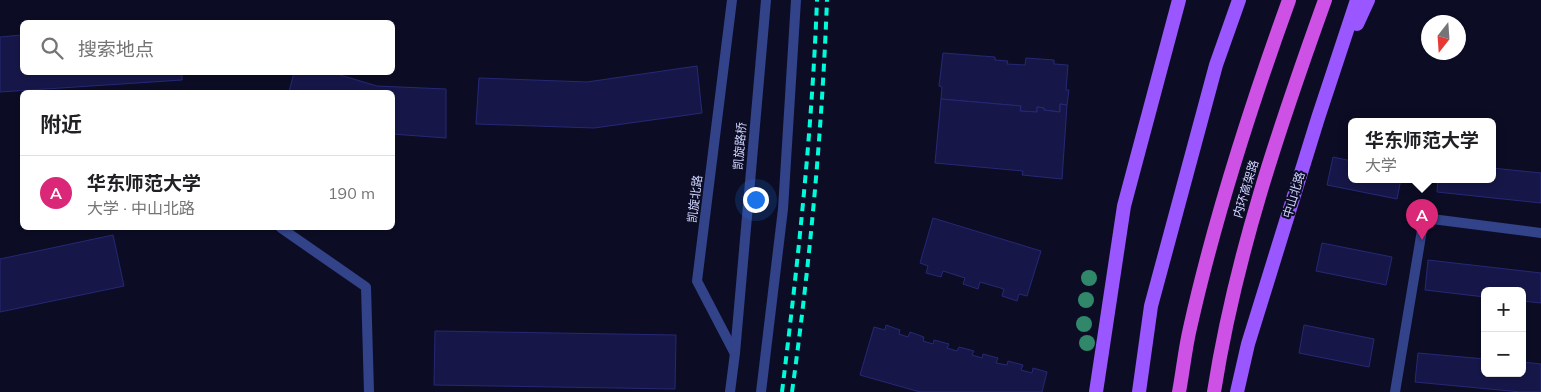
<!DOCTYPE html>
<html lang="zh">
<meta charset="utf-8">
<style>
body{margin:0;font-family:Mulish,"Noto Sans SC",sans-serif;background:#f6f6f6;color:#202124}
.controls{position:absolute;right:15px;bottom:15px;display:grid;overflow:hidden;border-radius:8px;box-shadow:0 1px 4px #0004}
.controls button{width:45px;height:45px;display:grid;place-items:center;padding:0;border:0;border-bottom:1px solid #e0e0e0;background:#fff;color:#202124;font:25px sans-serif}
.compass{position:absolute;left:1421px;top:15px;width:45px;height:45px;border-radius:50%;background:#fff;box-shadow:0 1px 4px #0004;rotate:197deg}
.you{position:absolute;left:755px;top:199px;width:18px;height:18px;margin:-12px;border:4px solid #fff;border-radius:50%;background:#1a73e8;box-shadow:0 0 0 8px #1a73e833}
.badge{display:grid;place-items:center;width:32px;height:32px;border-radius:50%;background:#db2777;color:#fff;font-size:16px;font-weight:700}
.pin{position:absolute;translate:-50% -41px;filter:drop-shadow(0 1px 2px #0008)}
.pin::after{content:'';position:absolute;top:26px;width:18px;height:15px;background:inherit;clip-path:polygon(0 0,100% 0,50% 100%)}
.popup{position:absolute;left:1348px;top:118px;width:148px;height:65px;box-sizing:border-box;display:grid;place-content:center;border-radius:8px;background:#fff;filter:drop-shadow(0 1px 4px #0005);font-size:16px;white-space:nowrap;color:#757577}
.popup b{font-size:19px;color:#202124}
.popup::after{content:'';position:absolute;left:50%;top:100%;margin-left:-10px;border:10px solid transparent;border-top-color:#fff}
.list{margin:0;padding:0;list-style:none}
h2{display:flex;justify-content:space-between;align-items:center;height:65px;margin:0;padding:0 20px;font-size:21px}
h2 small{font-size:16px;font-weight:400;color:#757577}
.list li{display:grid;grid-template-columns:32px 1fr auto;gap:15px;align-items:center;box-sizing:border-box;height:75px;padding:0 20px;border-top:1px solid #e0e0e0}
.list b{display:block;font-size:19px;white-space:nowrap}
.list p{margin:0;font-size:16px;white-space:nowrap;color:#757577}
.list em{font-size:16px;font-style:normal;color:#757577}
.icon{flex:none;width:28px;height:28px;fill:none;stroke:currentColor;stroke-width:2;stroke-linecap:round;stroke-linejoin:round}
.map{position:relative;flex:none;width:1541px;height:392px;overflow:hidden}
.search{position:absolute;background:#fff;box-shadow:0 1px 4px #0004;left:20px;top:20px;width:375px;height:55px;display:flex;align-items:center;gap:12px;box-sizing:border-box;padding:0 18px;border-radius:8px;color:#757577;font-size:19px}
.panel{position:absolute;background:#fff;box-shadow:0 1px 4px #0004;left:20px;top:90px;width:375px;height:140px;border-radius:8px}
.map>svg:first-child{display:block}
.building{fill:#161748;stroke:#262876}
.lines{fill:none;stroke-linecap:round;stroke-linejoin:round}
.service{stroke:#324389;stroke-width:10}
.tertiary{stroke:#324389;stroke-width:10}
.primary{stroke:#9a57ff;stroke-width:14}
.trunk{stroke:#cc51e4;stroke-width:14}
.rail{stroke:#00fbdb;stroke-width:4;stroke-dasharray:8 6;stroke-linecap:butt}
.tree{fill:#318769}
.labels{text-anchor:middle;stroke-width:4;stroke-linejoin:round;paint-order:stroke}
.street-label{font-size:12px;fill:#d0d5ff;stroke:#0c0d25}
</style>
<div class="map">
<svg width="1541" height="392" viewBox="0 0 1541 392">
<rect width="100%" height="100%" fill="#0c0d25"/>
<g class="building">
<polygon points="22,35 22,72 182,72 182,80 0,92 0,37"/>
<polygon points="943,53 995,57 995,60 1008,61 1007,64 1025,65 1026,58 1054,60 1054,64 1068,65 1066,90 1069,90 1067,105 1060,104 1060,112 1044,110 1044,108 1037,107 1037,112 1020,111 1021,106 941,99 942,87 939,86"/>
<polygon points="697,66 702,113 594,128 476,124 479,78 587,82"/>
<polygon points="294,72 330,72 377,86 446,89 446,138 392,134 392,92 289,92"/>
<polygon points="941,99 1021,106 1020,111 1037,112 1037,107 1044,108 1044,110 1060,112 1060,104 1067,105 1062,179 1022,175 1023,171 935,163"/>
<polygon points="1333,157 1352,161 1352,179 1401,179 1397,199 1327,185"/>
<polygon points="1492,168 1541,173 1541,203 1437,192 1438,179 1492,179"/>
<polygon points="933,218 1041,251 1027,296 1019,294 1017,301 1002,296 1004,289 980,282 978,289 963,284 965,278 943,271 941,277 926,273 928,266 920,263"/>
<polygon points="113,235 124,286 0,312 0,259"/>
<polygon points="1322,243 1392,257 1386,285 1316,271"/>
<polygon points="1428,260 1541,273 1541,303 1522,301 1522,291 1485,291 1485,297 1425,290"/>
<polygon points="886,325 900,330 899,334 908,337 910,332 924,337 923,341 933,344 934,340 949,344 947,348 957,351 959,347 974,351 972,355 982,358 983,354 998,358 996,363 1007,365 1008,361 1023,365 1021,370 1032,373 1033,368 1047,372 1042,392 920,392 860,375 874,327 885,330"/>
<polygon points="1304,325 1374,339 1369,367 1299,353"/>
<polygon points="435,331 676,335 675,389 434,385"/>
<polygon points="1418,353 1485,359 1485,373 1522,373 1522,362 1541,364 1541,392 1521,392 1415,382"/>
</g>
<g class="lines">
<g class="service">
<polyline points="281,228 366,287 369,392"/>
<polyline points="1395,392 1424,218 1541,233"/>
</g>
<g class="tertiary">
<polyline points="732,0 697,281 734,352"/>
<polyline points="730,392 735,353 766,0"/>
<polyline points="761,392 783,209 796,0"/>
</g>
<g class="primary">
<polyline points="1357,24 1368,0"/>
<polyline points="1096,392 1124,206 1179,0"/>
<polyline points="1139,392 1151,306 1216,65 1239,0"/>
<polyline points="1237,392 1248,344 1318,118 1357,0"/>
</g>
<g class="trunk">
<path d="M 1179,392 C 1183,371 1185,349 1190,328 C 1215,216 1250,108 1289,0"/>
<path d="M 1214,392 C 1235,257 1279,128 1325,0"/>
</g>
<g class="rail">
<path d="M 782,392 C 798,262 812,131 817,0"/>
<path d="M 792,392 C 810,262 822,131 827,0"/>
</g>
</g>
<g class="tree">
<circle cx="1089" cy="278" r="8"/>
<circle cx="1086" cy="300" r="8"/>
<circle cx="1084" cy="324" r="8"/>
<circle cx="1087" cy="343" r="8"/>
</g>
<g class="labels">
<g class="street-label">
<text transform="translate(740 146) rotate(-85)" y="4">凯旋路桥</text>
<text transform="translate(1246 189) rotate(-73)" y="4">内环高架路</text>
<text transform="translate(1294 195) rotate(-73)" y="4">中山北路</text>
<text transform="translate(695 199) rotate(-83)" y="4">凯旋北路</text>
</g>
</g>
</svg>
<div class="controls">
<button>+</button>
<button>−</button>
</div>
<svg class="compass" viewBox="-18 -18 36 36"><path d="M0-13l5 13h-10z" fill="#e53935"/><path d="M0 13l5-13h-10z" fill="#757577"/></svg>
<div class="you"></div>
<div class="pin badge" style="left:1422px;top:240px">A</div>
<div class="popup"><b>华东师范大学</b>大学</div>
<div class="search"><svg class="icon" aria-label="search" viewBox="0 0 24 24"><circle cx="10" cy="10" r="6"/><path d="M15 15l6 6"/></svg>搜索地点</div>
<section class="panel">
<h2>附近<small></small></h2>
<ul class="list">
<li><span class="badge">A</span><div><b>华东师范大学</b><p>大学 · 中山北路</p></div><em>190 m</em></li>
</ul>
</section>
</div>
